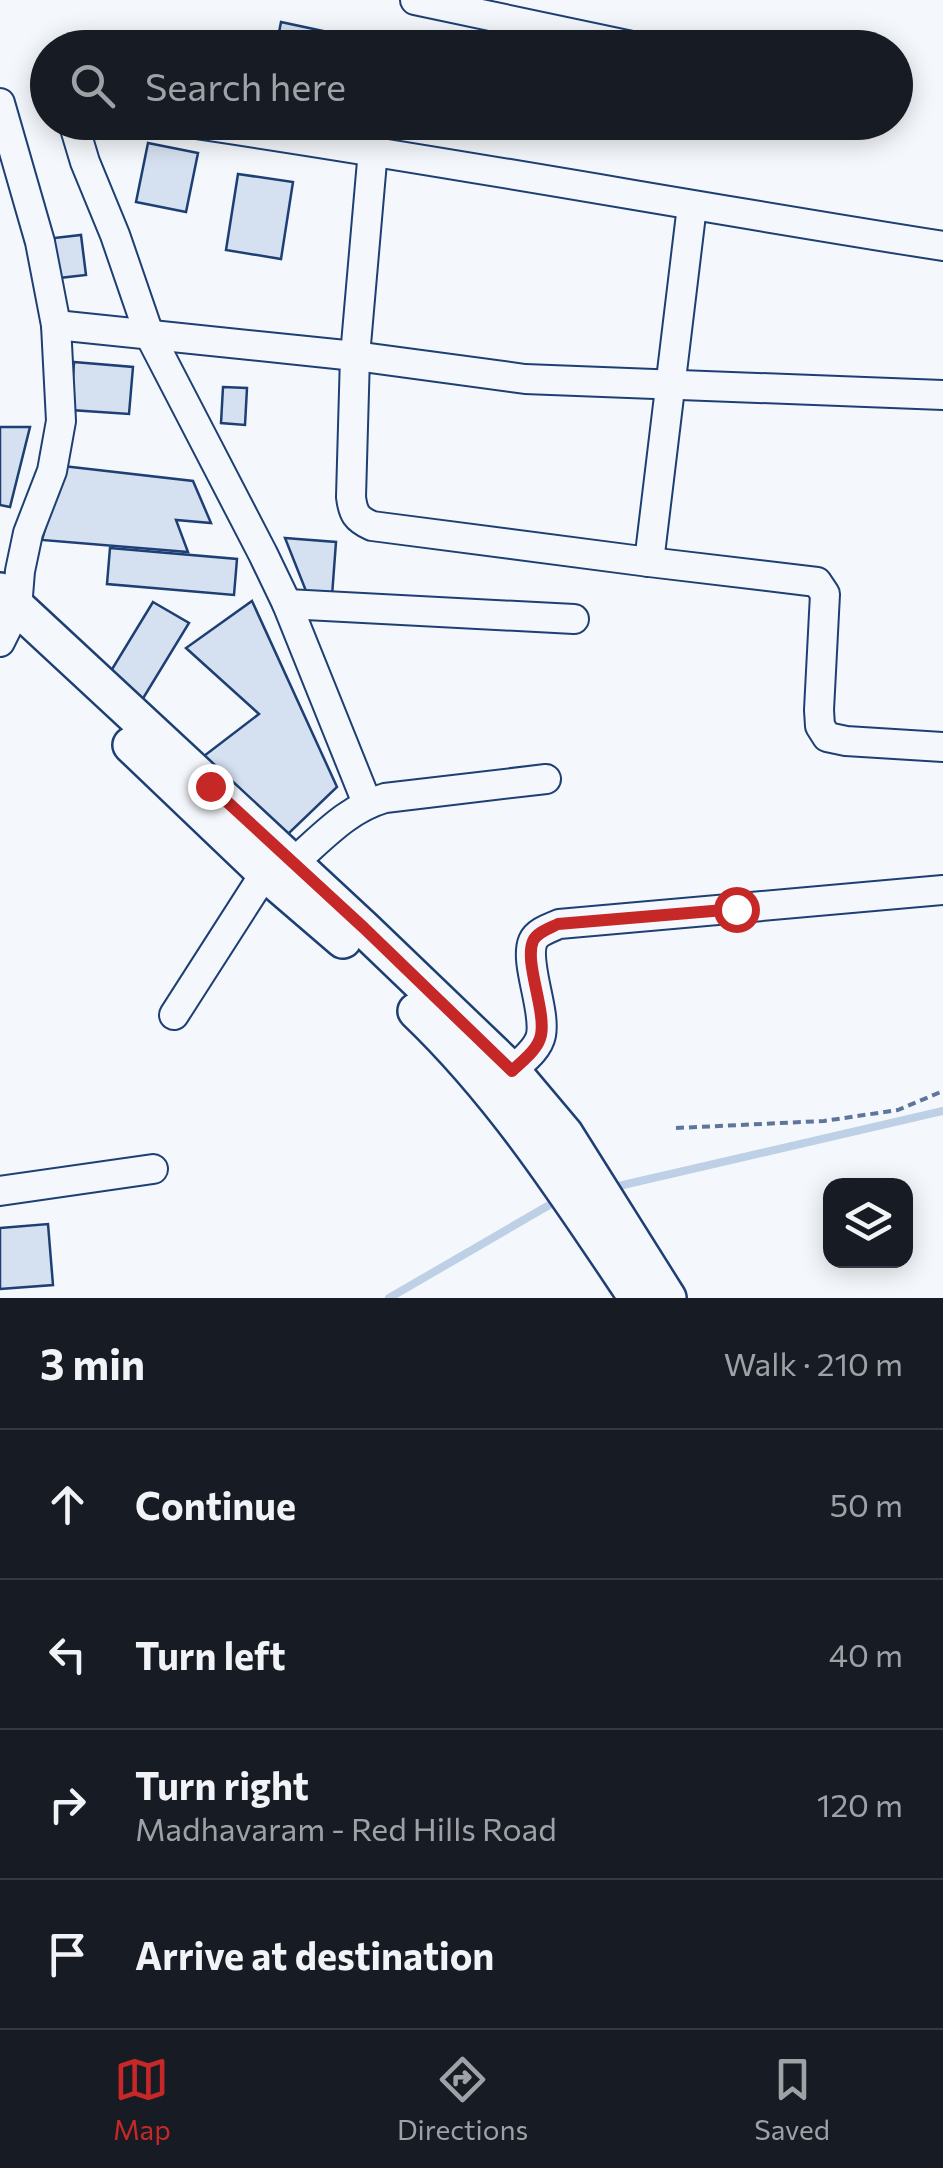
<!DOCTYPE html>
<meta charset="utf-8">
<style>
body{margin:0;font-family:Commissioner,sans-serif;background:#242831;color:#f1f3f6}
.controls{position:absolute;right:30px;bottom:30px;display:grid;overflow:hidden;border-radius:20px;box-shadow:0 5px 25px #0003}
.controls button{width:90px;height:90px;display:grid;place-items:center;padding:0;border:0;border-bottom:2px solid #363941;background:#171b24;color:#f1f3f6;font:50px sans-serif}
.stop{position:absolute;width:30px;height:30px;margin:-22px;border:8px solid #c62828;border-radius:50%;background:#fff}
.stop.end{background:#c62828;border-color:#fff;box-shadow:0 2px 10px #0008}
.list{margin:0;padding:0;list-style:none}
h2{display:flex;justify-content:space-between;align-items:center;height:130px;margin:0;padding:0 40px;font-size:42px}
h2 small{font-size:32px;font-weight:400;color:#9ea1a6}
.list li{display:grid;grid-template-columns:65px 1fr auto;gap:30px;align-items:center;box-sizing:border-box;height:150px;padding:0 40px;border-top:2px solid #363941}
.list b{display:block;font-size:38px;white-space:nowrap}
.list p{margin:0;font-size:32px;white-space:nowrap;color:#9ea1a6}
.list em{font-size:32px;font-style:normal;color:#9ea1a6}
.icon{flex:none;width:55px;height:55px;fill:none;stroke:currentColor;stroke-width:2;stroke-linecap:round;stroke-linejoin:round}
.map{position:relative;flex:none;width:943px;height:1298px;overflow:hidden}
.search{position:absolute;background:#171b24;box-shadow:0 5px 25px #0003;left:30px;right:30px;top:30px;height:110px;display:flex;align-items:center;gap:25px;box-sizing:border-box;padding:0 35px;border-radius:55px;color:#9ea1a6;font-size:38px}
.sheet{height:730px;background:#171b24}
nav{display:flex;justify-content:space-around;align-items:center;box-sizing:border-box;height:140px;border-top:2px solid #363941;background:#171b24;font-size:28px;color:#9ea1a6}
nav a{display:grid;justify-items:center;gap:5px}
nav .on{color:#c62828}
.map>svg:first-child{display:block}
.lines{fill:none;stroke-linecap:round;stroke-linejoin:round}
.stream{stroke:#bed0e5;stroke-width:8}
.building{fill:#d5e0f0;stroke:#1d3f73;stroke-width:2.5}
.minor-casing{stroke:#1d3f73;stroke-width:32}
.major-casing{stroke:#1d3f73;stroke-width:40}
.path{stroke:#5e769c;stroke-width:4;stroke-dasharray:8 5;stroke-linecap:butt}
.minor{stroke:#f4f7fb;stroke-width:28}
.major{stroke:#f4f7fb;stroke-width:35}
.route{stroke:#c62828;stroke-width:12}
</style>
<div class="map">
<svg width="943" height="1298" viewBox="0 0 943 1298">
<rect width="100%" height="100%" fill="#f4f7fb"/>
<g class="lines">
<g class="stream">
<polyline points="610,1188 943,1111"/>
<polyline points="389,1298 558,1200"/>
</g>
</g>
<g class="building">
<polygon points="281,22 323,31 319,48 276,48"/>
<polygon points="148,143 198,153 186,212 136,202"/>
<polygon points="238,174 293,182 281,259 226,250"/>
<polygon points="81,235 86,275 59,278 54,238"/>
<polygon points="74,362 133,367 129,414 71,410"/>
<polygon points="223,387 247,388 245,425 221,423"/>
<polygon points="0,427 30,427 10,507 0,505"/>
<polygon points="63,466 193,481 211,523 176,520 188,552 42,540"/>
<polygon points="285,538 336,542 332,596 308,596"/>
<polygon points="110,548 237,559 234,595 107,584"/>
<polygon points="252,601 337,787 287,835 231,799 204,756 259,714 186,648"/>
<polygon points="153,602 189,623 139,705 103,684"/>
<polygon points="48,1224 53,1285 0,1289 0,1228"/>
</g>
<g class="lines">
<defs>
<g id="minor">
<polyline points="415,0 641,48"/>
<polyline points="0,103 40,242 56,325 61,421 52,471 28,533 20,571 17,608 0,642"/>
<polyline points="73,122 85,162 115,235 149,334 263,554 287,604 367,803"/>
<path d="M 182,122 C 436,159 689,206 943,246"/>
<path d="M 373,150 L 355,356 L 351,497 C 353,513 356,519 372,526 L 649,562 L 817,582 L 825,594 L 819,710 L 820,726 L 827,737 L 846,741 L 943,747"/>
<polyline points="56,325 355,356 525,379 943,395"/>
<polyline points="649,562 692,206"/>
<polyline points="287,604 574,619"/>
<path d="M 294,862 C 323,837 347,809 385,798 L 546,779"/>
<polyline points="174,1015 265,873"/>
<path d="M 512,1071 C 522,1061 538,1050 541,1035 C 546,1010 524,962 533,941 C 537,932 550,928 559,924 L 943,890"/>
<polyline points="0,1191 153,1169"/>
</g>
<g id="major">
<polyline points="0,591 364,929 512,1071 565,1134 668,1298"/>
<polyline points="131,745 265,873 343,940"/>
<path d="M 416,1011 C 504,1095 570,1198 637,1298"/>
</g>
</defs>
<use href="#minor" class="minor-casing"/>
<use href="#major" class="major-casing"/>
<polyline class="path" points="676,1128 824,1121 898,1110 943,1091"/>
<use href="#minor" class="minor"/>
<use href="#major" class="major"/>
</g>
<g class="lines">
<path class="route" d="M 210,786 L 364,928 L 512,1071 C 522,1061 538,1050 541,1035 C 546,1010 524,962 533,941 C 537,932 550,928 558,924 L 736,909"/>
</g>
</svg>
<div class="controls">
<button><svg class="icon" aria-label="layers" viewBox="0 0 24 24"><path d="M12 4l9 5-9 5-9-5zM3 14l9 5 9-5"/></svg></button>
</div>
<div class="stop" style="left:736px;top:909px"></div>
<div class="stop end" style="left:210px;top:786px"></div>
<div class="search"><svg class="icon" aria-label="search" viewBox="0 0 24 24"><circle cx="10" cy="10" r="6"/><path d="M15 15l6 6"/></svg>Search here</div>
</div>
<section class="sheet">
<h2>3 min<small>Walk · 210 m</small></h2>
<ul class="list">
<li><svg class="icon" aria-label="ahead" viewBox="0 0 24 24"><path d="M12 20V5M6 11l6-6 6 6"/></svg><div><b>Continue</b></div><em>50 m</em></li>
<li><svg class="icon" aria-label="left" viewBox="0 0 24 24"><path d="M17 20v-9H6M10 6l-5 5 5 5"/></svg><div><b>Turn left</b></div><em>40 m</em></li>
<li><svg class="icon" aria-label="right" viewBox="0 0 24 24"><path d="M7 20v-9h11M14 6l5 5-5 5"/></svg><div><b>Turn right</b><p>Madhavaram - Red Hills Road</p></div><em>120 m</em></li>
<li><svg class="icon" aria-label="arrive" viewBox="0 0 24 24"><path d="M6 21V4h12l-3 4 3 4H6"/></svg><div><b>Arrive at destination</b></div></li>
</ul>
</section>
<nav>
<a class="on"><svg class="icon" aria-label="map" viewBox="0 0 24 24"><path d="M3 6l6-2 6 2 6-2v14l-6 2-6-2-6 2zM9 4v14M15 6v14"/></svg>Map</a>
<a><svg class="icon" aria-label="directions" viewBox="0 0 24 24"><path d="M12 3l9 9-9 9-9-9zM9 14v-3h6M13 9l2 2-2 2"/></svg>Directions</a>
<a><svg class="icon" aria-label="saved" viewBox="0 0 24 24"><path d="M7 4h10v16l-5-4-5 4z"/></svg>Saved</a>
</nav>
